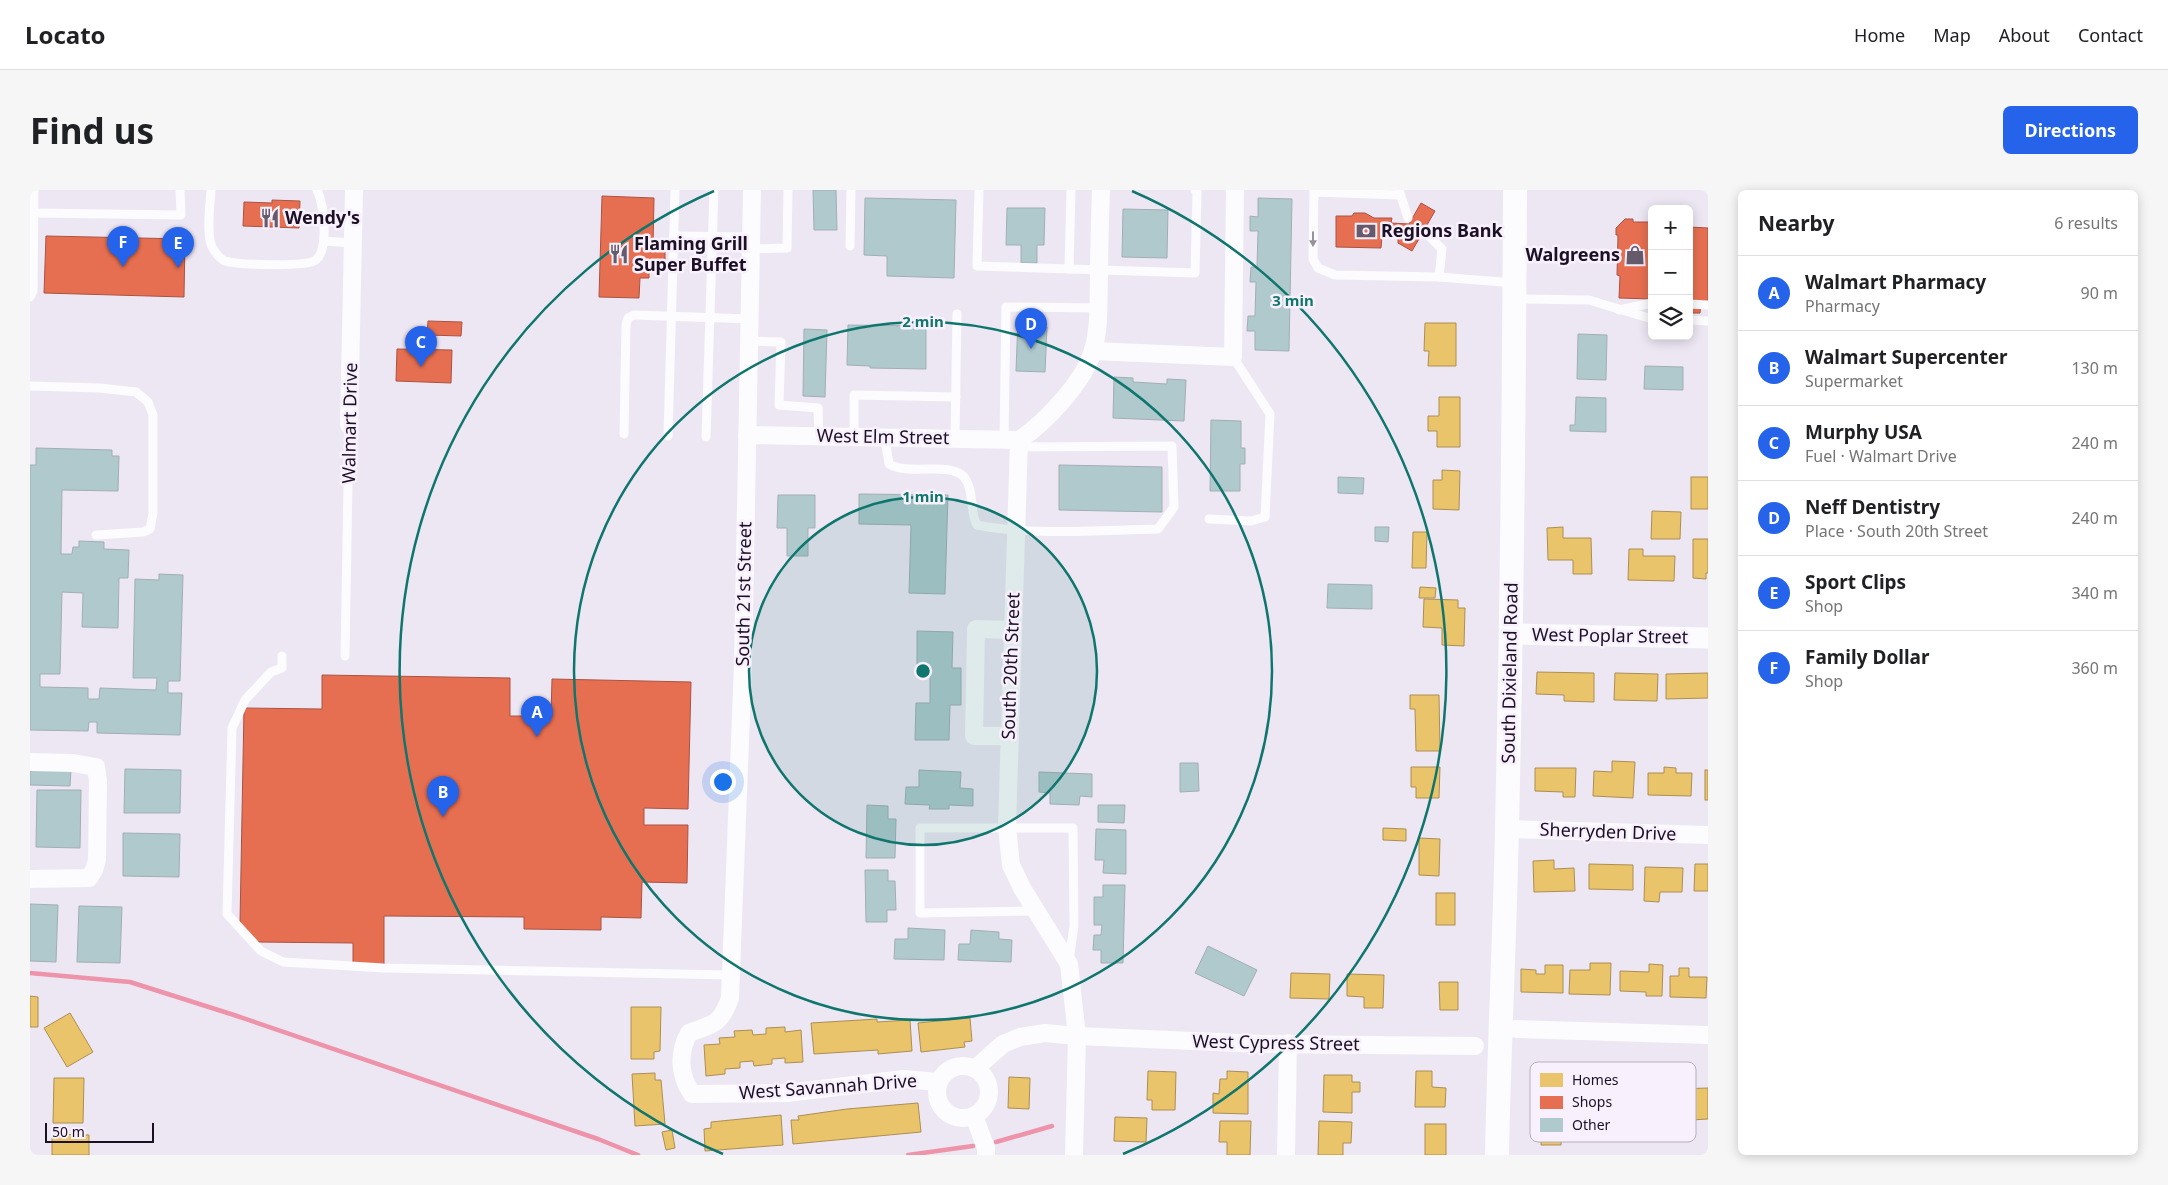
<!DOCTYPE html>
<meta charset="utf-8">
<style>
body{margin:0;font-family:"Noto Sans",sans-serif;background:#f6f6f6;color:#202124}
.controls{position:absolute;right:15px;top:15px;display:grid;overflow:hidden;border-radius:8px;box-shadow:0 2px 12px #0003}
.controls button{width:45px;height:45px;display:grid;place-items:center;padding:0;border:0;border-bottom:1px solid #e0e0e0;background:#fff;color:#202124;font:25px sans-serif}
.scale{position:absolute;left:15px;bottom:12px;width:109px;box-sizing:border-box;padding-left:5px;border:2px solid #1c1025;border-top:0;font-size:14px;line-height:18px;white-space:nowrap;color:#1c1025;-webkit-text-stroke:4px #f8f1fd;paint-order:stroke}
.you{position:absolute;left:692px;top:591px;width:18px;height:18px;margin:-12px;border:4px solid #fff;border-radius:50%;background:#1a73e8;box-shadow:0 0 0 8px #1a73e833}
.badge{display:grid;place-items:center;width:32px;height:32px;border-radius:50%;background:#2563eb;color:#fff;font-size:16px;font-weight:700}
.pin{position:absolute;translate:-50% -41px;filter:drop-shadow(0 1px 2px #0008)}
.pin::after{content:'';position:absolute;top:26px;width:18px;height:15px;background:inherit;clip-path:polygon(0 0,100% 0,50% 100%)}
.list{margin:0;padding:0;list-style:none}
h2{display:flex;justify-content:space-between;align-items:center;height:65px;margin:0;padding:0 20px;font-size:21px}
h2 small{font-size:16px;font-weight:400;color:#757577}
.list li{display:grid;grid-template-columns:32px 1fr auto;gap:15px;align-items:center;box-sizing:border-box;height:75px;padding:0 20px;border-top:1px solid #e0e0e0}
.list b{display:block;font-size:19px;white-space:nowrap}
.list p{margin:0;font-size:16px;white-space:nowrap;color:#757577}
.list em{font-size:16px;font-style:normal;color:#757577}
.icon{flex:none;width:28px;height:28px;fill:none;stroke:currentColor;stroke-width:2;stroke-linecap:round;stroke-linejoin:round}
.map{position:relative;flex:none;width:1678px;height:965px;overflow:hidden;border-radius:8px}
header{display:flex;align-items:center;gap:30px;box-sizing:border-box;height:70px;padding:0 25px;background:#fff;border-bottom:1px solid #e0e0e0}
header strong{font-size:24px}
nav{display:flex;gap:28px;margin-inline-start:auto;font-size:18px}
.intro{display:flex;align-items:center;justify-content:space-between;box-sizing:border-box;height:120px;padding:0 30px}
h1{margin:0;font-size:35px}
.button{padding:12px 22px;border-radius:8px;background:#2563eb;color:#fff;font-size:18px;font-weight:700}
main{display:flex;gap:30px;padding:0 30px}
aside{flex:1;background:#fff;border-radius:8px;box-shadow:0 2px 12px #0003}
.map>svg:first-child{display:block}
.homes{fill:#e9c46a;stroke:#ac8e55}
.shops{fill:#e76f51;stroke:#aa5244}
.lines{fill:none;stroke-linecap:round;stroke-linejoin:round}
.stream{stroke:#ee94aa;stroke-width:4.5}
.building{fill:#afc9cd;stroke:#a1afb4}
.service{stroke:#fcfbfd;stroke-width:9}
.minor{stroke:#fcfbfd;stroke-width:18}
.tertiary{stroke:#fcfbfd;stroke-width:21}
.secondary{stroke:#fcfbfd;stroke-width:24}
.oneway{fill:#97919c}
.ring{fill:none;stroke:#0f766e;stroke-width:2.5}
.labels{text-anchor:middle;stroke-width:5;stroke-linejoin:round;paint-order:stroke}
.poi-label{font-size:18px;font-weight:bold;fill:#1c1025;stroke:#f8f1fd;text-anchor:start}
.street-label{font-size:18px;fill:#1c1025;stroke:#f8f1fd}
.key{fill:#f8f1fd;stroke:#b6aebc;stroke-width:1}
.key-label{font-size:14px;fill:#1c1025}
.centre{fill:#0f766e;stroke:#f8f1fd;stroke-width:2.5}
.ring-label{font-size:15px;text-anchor:middle;font-weight:bold;fill:#0f766e;stroke:#f8f1fd;stroke-width:5;stroke-linejoin:round;paint-order:stroke}
</style>
<header>
<strong>Locato</strong>
<nav><a>Home</a><a>Map</a><a>About</a><a>Contact</a></nav>
</header>
<div class="intro"><h1>Find us</h1><a class="button">Directions</a></div>
<main>
<div class="map">
<svg width="1678" height="965" viewBox="0 0 1678 965">
<rect width="100%" height="100%" fill="#ede7f3"/>
<g class="homes">
<polygon points="1395,133 1426,133 1426,176 1398,176 1399,161 1394,161"/>
<polygon points="1409,207 1430,207 1430,257 1407,257 1407,241 1398,241 1398,226 1409,226"/>
<polygon points="1412,280 1430,281 1429,320 1403,319 1403,290 1412,290"/>
<rect x="1661" y="287" width="17" height="32"/>
<polygon points="1622,321 1651,322 1650,349 1621,349"/>
<polygon points="1533,337 1533,348 1561,348 1562,384 1543,384 1543,370 1518,370 1517,338"/>
<polygon points="1383,342 1397,342 1396,378 1382,378"/>
<polygon points="1663,349 1678,349 1678,383 1676,383 1676,389 1663,388"/>
<polygon points="1599,359 1613,359 1613,366 1645,366 1644,391 1598,390"/>
<polygon points="1390,397 1406,398 1405,408 1389,408"/>
<polygon points="1394,409 1428,410 1428,418 1435,418 1434,456 1412,455 1412,438 1393,437"/>
<polygon points="1507,482 1564,483 1564,512 1534,511 1534,505 1506,504"/>
<polygon points="1585,483 1628,484 1627,511 1584,510"/>
<polygon points="1678,483 1678,508 1636,509 1636,484"/>
<polygon points="1380,505 1409,505 1410,561 1386,561 1385,519 1380,519"/>
<polygon points="1582,571 1605,572 1603,608 1563,606 1564,581 1582,582"/>
<polygon points="1381,577 1410,577 1409,608 1386,608 1386,597 1381,597"/>
<polygon points="1634,577 1646,578 1646,583 1662,583 1661,606 1618,605 1618,583 1634,583"/>
<polygon points="1505,578 1546,578 1545,607 1533,607 1533,602 1505,601"/>
<rect x="1675" y="580" width="3" height="30"/>
<polygon points="1353,638 1376,639 1376,651 1353,650"/>
<polygon points="1389,648 1410,649 1409,686 1389,685"/>
<polygon points="1524,670 1524,679 1544,678 1545,701 1504,702 1503,671"/>
<polygon points="1559,674 1603,675 1603,700 1559,699"/>
<polygon points="1665,674 1678,674 1678,701 1664,701"/>
<polygon points="1615,677 1653,678 1652,702 1630,702 1629,712 1614,711"/>
<rect x="1406" y="703" width="19" height="32"/>
<polygon points="1560,773 1581,773 1580,805 1539,804 1540,780 1560,780"/>
<polygon points="1619,774 1633,775 1632,806 1616,806 1616,802 1590,801 1590,781 1619,782"/>
<polygon points="1515,775 1533,775 1533,803 1491,802 1491,779 1506,780 1506,784 1515,784"/>
<polygon points="1649,778 1659,778 1659,787 1677,787 1676,808 1640,807 1640,786 1649,786"/>
<polygon points="1261,783 1300,784 1299,809 1260,808"/>
<polygon points="1317,784 1354,785 1353,818 1334,818 1334,807 1317,806"/>
<polygon points="1409,792 1428,792 1428,820 1410,820"/>
<polygon points="0,806 8,807 8,837 0,837"/>
<polygon points="601,817 631,817 630,861 624,862 624,869 601,869"/>
<polygon points="40,823 63,862 37,877 14,838"/>
<polygon points="940,828 942,851 934,852 935,857 891,862 888,833"/>
<polygon points="847,829 847,832 880,830 882,861 848,864 848,860 784,864 781,833"/>
<polygon points="755,837 755,842 771,840 773,872 755,873 755,868 742,869 742,874 724,876 723,871 710,872 710,878 695,879 695,884 676,886 674,855 690,854 689,848 705,847 704,841 722,840 723,845 736,844 736,838"/>
<polygon points="1118,881 1146,882 1145,920 1122,920 1122,910 1117,910"/>
<polygon points="1197,881 1218,882 1218,924 1183,923 1183,903 1189,904 1190,889 1197,889"/>
<polygon points="1386,881 1402,881 1402,897 1416,898 1415,917 1385,917"/>
<polygon points="625,883 625,890 631,890 635,934 605,936 602,884"/>
<polygon points="1294,885 1322,885 1322,892 1330,892 1330,902 1322,902 1322,923 1293,922"/>
<polygon points="979,887 1000,888 999,919 978,918"/>
<polygon points="24,888 54,888 53,933 23,933"/>
<polygon points="1678,898 1678,929 1661,930 1661,918 1647,918 1647,899"/>
<polygon points="888,913 891,942 763,954 761,930 769,930 768,926 817,919"/>
<polygon points="1512,923 1532,923 1531,955 1511,955"/>
<polygon points="751,925 753,955 675,961 674,939 681,938 681,932"/>
<polygon points="1085,927 1117,928 1116,952 1084,951"/>
<polygon points="1190,931 1221,931 1220,965 1197,965 1197,952 1189,952"/>
<polygon points="1289,931 1322,932 1321,953 1313,953 1313,965 1288,965"/>
<rect x="1395" y="934" width="21" height="31"/>
<polygon points="642,940 645,958 636,960 632,942"/>
<polygon points="22,944 59,945 59,965 22,965"/>
</g>
<g class="shops">
<polygon points="572,6 624,8 623,57 635,57 635,73 619,72 619,88 610,88 609,108 569,107"/>
<polygon points="242,10 270,11 269,38 213,36 214,12 242,13"/>
<polygon points="1391,13 1405,21 1382,61 1368,53 1368,47 1352,46 1351,58 1306,57 1306,26 1322,26 1324,23 1335,23 1344,28 1362,28 1361,33 1379,34"/>
<polygon points="1595,29 1603,29 1603,32 1622,32 1622,109 1589,108 1590,86 1587,85 1588,45 1586,45 1586,38"/>
<polygon points="1659,37 1678,38 1678,111 1671,111 1670,123 1659,123"/>
<polygon points="16,46 155,49 154,107 14,103"/>
<polygon points="398,131 432,132 431,146 397,145"/>
<polygon points="367,159 422,160 421,193 366,191"/>
<polygon points="292,485 480,488 480,526 521,526 522,489 661,492 658,619 614,618 614,635 658,635 657,693 612,692 611,728 571,727 571,740 494,739 494,727 354,726 354,774 323,774 323,753 227,752 210,733 214,518 292,519"/>
</g>
<g class="lines">
<g class="stream">
<polyline points="0,783 100,792 204,825 568,949 608,965"/>
<polyline points="966,952 1022,936"/>
<polyline points="878,965 943,956"/>
</g>
</g>
<g class="building">
<polygon points="783,0 806,0 807,40 784,40"/>
<polygon points="835,8 926,10 924,88 857,86 857,66 834,65"/>
<polygon points="1228,8 1262,9 1259,161 1225,160 1225,141 1217,141 1218,126 1225,126 1226,92 1220,92 1221,77 1227,77 1228,41 1220,41 1220,26 1228,27"/>
<polygon points="977,18 1015,18 1014,55 1007,55 1007,73 991,73 991,55 976,55"/>
<polygon points="1093,19 1138,20 1137,68 1092,67"/>
<polygon points="988,128 1006,129 1006,136 1017,137 1015,182 986,181"/>
<polygon points="818,135 896,136 896,179 840,178 840,176 817,175"/>
<polygon points="774,139 797,140 795,207 773,206"/>
<polygon points="1548,144 1577,145 1576,190 1547,189"/>
<polygon points="1615,176 1653,177 1653,200 1614,199"/>
<polygon points="1084,187 1103,188 1103,192 1137,194 1137,189 1156,190 1154,231 1083,228"/>
<polygon points="1546,207 1576,208 1576,242 1540,241 1540,235 1545,235"/>
<polygon points="1181,230 1211,231 1211,258 1215,258 1215,274 1210,274 1210,301 1180,301"/>
<polygon points="6,258 82,260 82,266 89,266 88,301 32,300 31,364 42,364 43,357 49,357 49,351 74,352 74,359 99,360 98,388 89,388 88,438 52,437 53,403 32,402 30,484 10,484 10,497 58,498 58,509 69,509 70,498 126,500 127,488 103,488 105,389 129,390 129,384 153,385 150,491 138,491 138,503 152,503 150,545 67,543 67,532 59,532 58,541 0,540 0,275 6,275"/>
<polygon points="1029,275 1132,277 1132,322 1029,320"/>
<polygon points="1308,287 1334,288 1333,304 1308,303"/>
<polygon points="829,304 918,305 915,404 879,403 881,335 829,334"/>
<polygon points="748,305 785,305 785,338 778,338 778,366 757,366 757,338 747,338"/>
<polygon points="1345,337 1359,337 1358,352 1345,351"/>
<polygon points="1298,394 1342,395 1342,419 1297,418"/>
<polygon points="887,441 923,442 922,478 931,478 931,515 920,515 919,550 885,550 886,513 900,513 900,483 887,483"/>
<polygon points="1150,573 1168,573 1169,601 1150,602"/>
<polygon points="95,579 151,580 150,623 94,623"/>
<polygon points="0,580 41,580 40,596 0,595"/>
<polygon points="889,580 931,582 930,598 943,599 943,616 919,615 919,619 899,619 900,615 875,614 876,597 889,597"/>
<polygon points="1009,582 1062,584 1062,607 1050,606 1049,615 1020,614 1020,603 1009,602"/>
<polygon points="7,600 51,600 50,658 6,657"/>
<polygon points="837,615 858,616 858,629 866,629 865,668 836,668"/>
<polygon points="1068,615 1095,615 1094,633 1068,632"/>
<polygon points="1066,639 1096,640 1096,684 1073,683 1074,670 1065,670"/>
<polygon points="93,643 150,644 149,687 93,686"/>
<polygon points="835,680 858,680 858,691 865,691 866,720 857,720 857,732 836,732"/>
<polygon points="1073,695 1095,695 1093,773 1071,773 1071,760 1063,760 1064,745 1071,745 1072,735 1064,735 1064,707 1073,707"/>
<polygon points="0,714 28,715 26,772 0,771"/>
<polygon points="49,716 92,717 90,773 47,772"/>
<polygon points="878,738 915,740 914,770 864,769 865,749 878,749"/>
<polygon points="941,740 969,742 969,749 982,750 981,772 928,770 929,754 940,754"/>
<polygon points="1178,756 1227,780 1214,806 1165,783"/>
</g>
<g class="lines">
<g class="service">
<path d="M 181,0 C 180,15 176,44 182,57 C 185,62 190,69 195,71 C 208,75 277,77 286,70 C 299,59 294,14 287,0"/>
<polyline points="949,0 947,76 1165,83 1167,2 1165,0"/>
<polyline points="1284,0 1283,69 1288,78 1305,85 1409,87 1412,59 1395,42"/>
<polyline points="1369,0 1378,28"/>
<polyline points="1284,2 1369,5"/>
<polyline points="4,23 151,25 150,0"/>
<polyline points="644,46 720,47"/>
<polyline points="294,51 323,53"/>
<polyline points="820,56 821,0"/>
<polyline points="720,59 757,58 758,0"/>
<polyline points="1039,79 1041,0"/>
<polyline points="1409,87 1484,93"/>
<polyline points="0,107 3,101 4,0"/>
<polyline points="1485,109 1559,110 1622,129"/>
<polyline points="1659,114 1678,115"/>
<polyline points="1589,120 1622,113"/>
<polyline points="1659,130 1678,131"/>
<polyline points="720,151 751,152 749,215 788,218 789,247"/>
<polyline points="0,196 70,198 106,202 118,212 123,225 123,323 120,339 113,342 66,345"/>
<polyline points="594,244 596,135 598,128 604,125 720,129"/>
<polyline points="638,246 645,0"/>
<polyline points="676,247 684,0"/>
<polyline points="824,247 824,205 926,207"/>
<path d="M 855,248 L 859,274 C 878,286 920,271 934,287 C 945,301 939,321 947,335 C 1003,346 1070,340 1128,339 L 1144,317 L 1142,256 L 988,257"/>
<polyline points="925,248 927,124"/>
<polyline points="974,249 976,117 1068,118"/>
<polyline points="1179,329 1221,331 1235,327 1240,224 1203,167"/>
<polyline points="252,466 252,478 241,482 215,510 202,538 197,724 231,761 253,772 354,778 701,785"/>
<polyline points="315,466 319,235"/>
<polyline points="1007,721 890,723 890,638 1043,638 1044,736 1039,770"/>
</g>
<g class="minor">
<path d="M 722,0 L 713,474 L 700,808 C 691,834 684,834 659,843 C 648,863 649,885 662,904 L 757,903 L 874,889 L 908,892"/>
<polyline points="1063,161 1203,167 1205,0"/>
<polyline points="319,235 324,0"/>
<polyline points="717,245 989,250"/>
<polyline points="989,250 977,637 981,675 992,698 1039,774 1047,846 1044,965"/>
<path d="M 989,250 C 1015,233 1055,191 1063,160 C 1070,137 1068,112 1069,88 C 1069,59 1070,29 1071,0"/>
<polyline points="980,546 944,546 946,439 983,440"/>
<polyline points="0,572 43,573 66,577 68,591 67,670 64,680 59,688 0,689"/>
<polyline points="1477,639 1678,645"/>
<polyline points="1486,839 1678,845"/>
<circle cx="933" cy="902" r="26"/>
<polyline points="946,878 973,854 990,847 1015,843 1047,846 1233,854 1445,856"/>
<polyline points="944,926 956,958 956,965"/>
<polyline points="1256,965 1258,853"/>
</g>
<polyline class="tertiary" points="1481,444 1678,448"/>
<path class="secondary" d="M 1467,965 C 1469,855 1475,745 1477,635 C 1482,424 1484,212 1485,0"/>
</g>
<defs><path id="oneway-solid" d="M-6-.8H1V-3.2L6.5 0L1 3.2V.8H-6Z" transform="scale(1.25)"/></defs>
<use class="oneway" href="#oneway-solid" transform="translate(1283 49) rotate(90)"/>
<circle cx="893" cy="481" r="174" fill="#0f766e" fill-opacity=".12"/>
<g class="ring">
<circle cx="893" cy="481" r="174"/>
<circle cx="893" cy="481" r="349"/>
<path d="M693 964A523 523 0 0 1 684 1M1102 1A523 523 0 0 1 1093 964"/>
</g>
<defs>
<symbol id="restaurant-bare" viewBox="-9 -9 18 18"><path d="M-5-6h1v4h1v-4h1v4h1v-4h1v5L-1.5 .5V6h-2V.5L-5-1ZM5-6V6H3V1.5H1.5Q1.5-4 5-6Z" fill="#655b6d" stroke="#f8f1fd" stroke-width="2.5" paint-order="stroke"/></symbol>
<symbol id="bank-bare" viewBox="-9 -9 18 18"><path d="M-6-4H6V4H-6ZM0-2.3a2.3 2.3 0 1 0 0 4.6a2.3 2.3 0 1 0 0-4.6Z" fill="#655b6d" stroke="#f8f1fd" stroke-width="2.5" paint-order="stroke"/></symbol>
<symbol id="shop-bare" viewBox="-9 -9 18 18"><path d="M-5-2.5h2.3a2.7 3.5 0 0 1 5.4 0H5L5.5 6h-11ZM-1.5-2.5h3a1.5 2.3 0 0 0-3 0Z" fill="#655b6d" stroke="#f8f1fd" stroke-width="2.5" paint-order="stroke"/></symbol>
</defs>
<g fill-rule="evenodd">
<use href="#restaurant-bare" x="226" y="14" width="28" height="28"/>
<use href="#bank-bare" x="1322" y="27" width="28" height="28"/>
<use href="#restaurant-bare" x="575" y="50" width="28" height="28"/>
<use href="#shop-bare" x="1591" y="51" width="28" height="28"/>
</g>
<g class="labels">
<g class="poi-label">
<text x="255" y="34">Wendy's</text>
<text x="1351" y="47">Regions Bank</text>
<text x="604" y="60">Flaming Grill<tspan x="604" dy="21">Super Buffet</tspan></text>
<text x="1590" y="71" text-anchor="end">Walgreens</text>
</g>
<g class="street-label">
<text transform="translate(320 233) rotate(-89)" y="6">Walmart Drive</text>
<text transform="translate(853 247) rotate(1)" y="6">West Elm Street</text>
<text transform="translate(714 404) rotate(-89)" y="6">South 21st Street</text>
<text transform="translate(1580 446) rotate(1)" y="6">West Poplar Street</text>
<text transform="translate(981 476) rotate(-88)" y="6">South 20th Street</text>
<text transform="translate(1480 483) rotate(-89)" y="6">South Dixieland Road</text>
<text transform="translate(1578 642) rotate(2)" y="6">Sherryden Drive</text>
<text transform="translate(1246 853) rotate(1)" y="6">West Cypress Street</text>
<text transform="translate(798 897) rotate(-4)" y="6">West Savannah Drive</text>
</g>
</g>
<rect x="1500" y="872" width="166" height="80" rx="8" class="key"/>
<rect x="1510" y="883" width="23" height="14" fill="#e9c46a"/>
<rect x="1510" y="906" width="23" height="13" fill="#e76f51"/>
<rect x="1510" y="928" width="23" height="14" fill="#afc9cd"/>
<g class="key-label">
<text x="1542" y="895">Homes</text>
<text x="1542" y="917">Shops</text>
<text x="1542" y="940">Other</text>
</g>
<circle cx="893" cy="481" r="8" class="centre"/>
<g class="ring-label">
<text x="1263" y="116">3 min</text>
<text x="893" y="137">2 min</text>
<text x="893" y="312">1 min</text>
</g>
</svg>
<div class="controls">
<button>+</button>
<button>−</button>
<button><svg class="icon" aria-label="layers" viewBox="0 0 24 24"><path d="M12 4l9 5-9 5-9-5zM3 14l9 5 9-5"/></svg></button>
</div>
<div class="scale">50 m</div>
<div class="you"></div>
<div class="pin badge" style="left:507px;top:547px">A</div>
<div class="pin badge" style="left:413px;top:627px">B</div>
<div class="pin badge" style="left:391px;top:177px">C</div>
<div class="pin badge" style="left:1001px;top:159px">D</div>
<div class="pin badge" style="left:148px;top:78px">E</div>
<div class="pin badge" style="left:93px;top:77px">F</div>
</div>
<aside>
<h2>Nearby<small>6 results</small></h2>
<ul class="list">
<li><span class="badge">A</span><div><b>Walmart Pharmacy</b><p>Pharmacy</p></div><em>90 m</em></li>
<li><span class="badge">B</span><div><b>Walmart Supercenter</b><p>Supermarket</p></div><em>130 m</em></li>
<li><span class="badge">C</span><div><b>Murphy USA</b><p>Fuel · Walmart Drive</p></div><em>240 m</em></li>
<li><span class="badge">D</span><div><b>Neff Dentistry</b><p>Place · South 20th Street</p></div><em>240 m</em></li>
<li><span class="badge">E</span><div><b>Sport Clips</b><p>Shop</p></div><em>340 m</em></li>
<li><span class="badge">F</span><div><b>Family Dollar</b><p>Shop</p></div><em>360 m</em></li>
</ul>
</aside>
</main>
